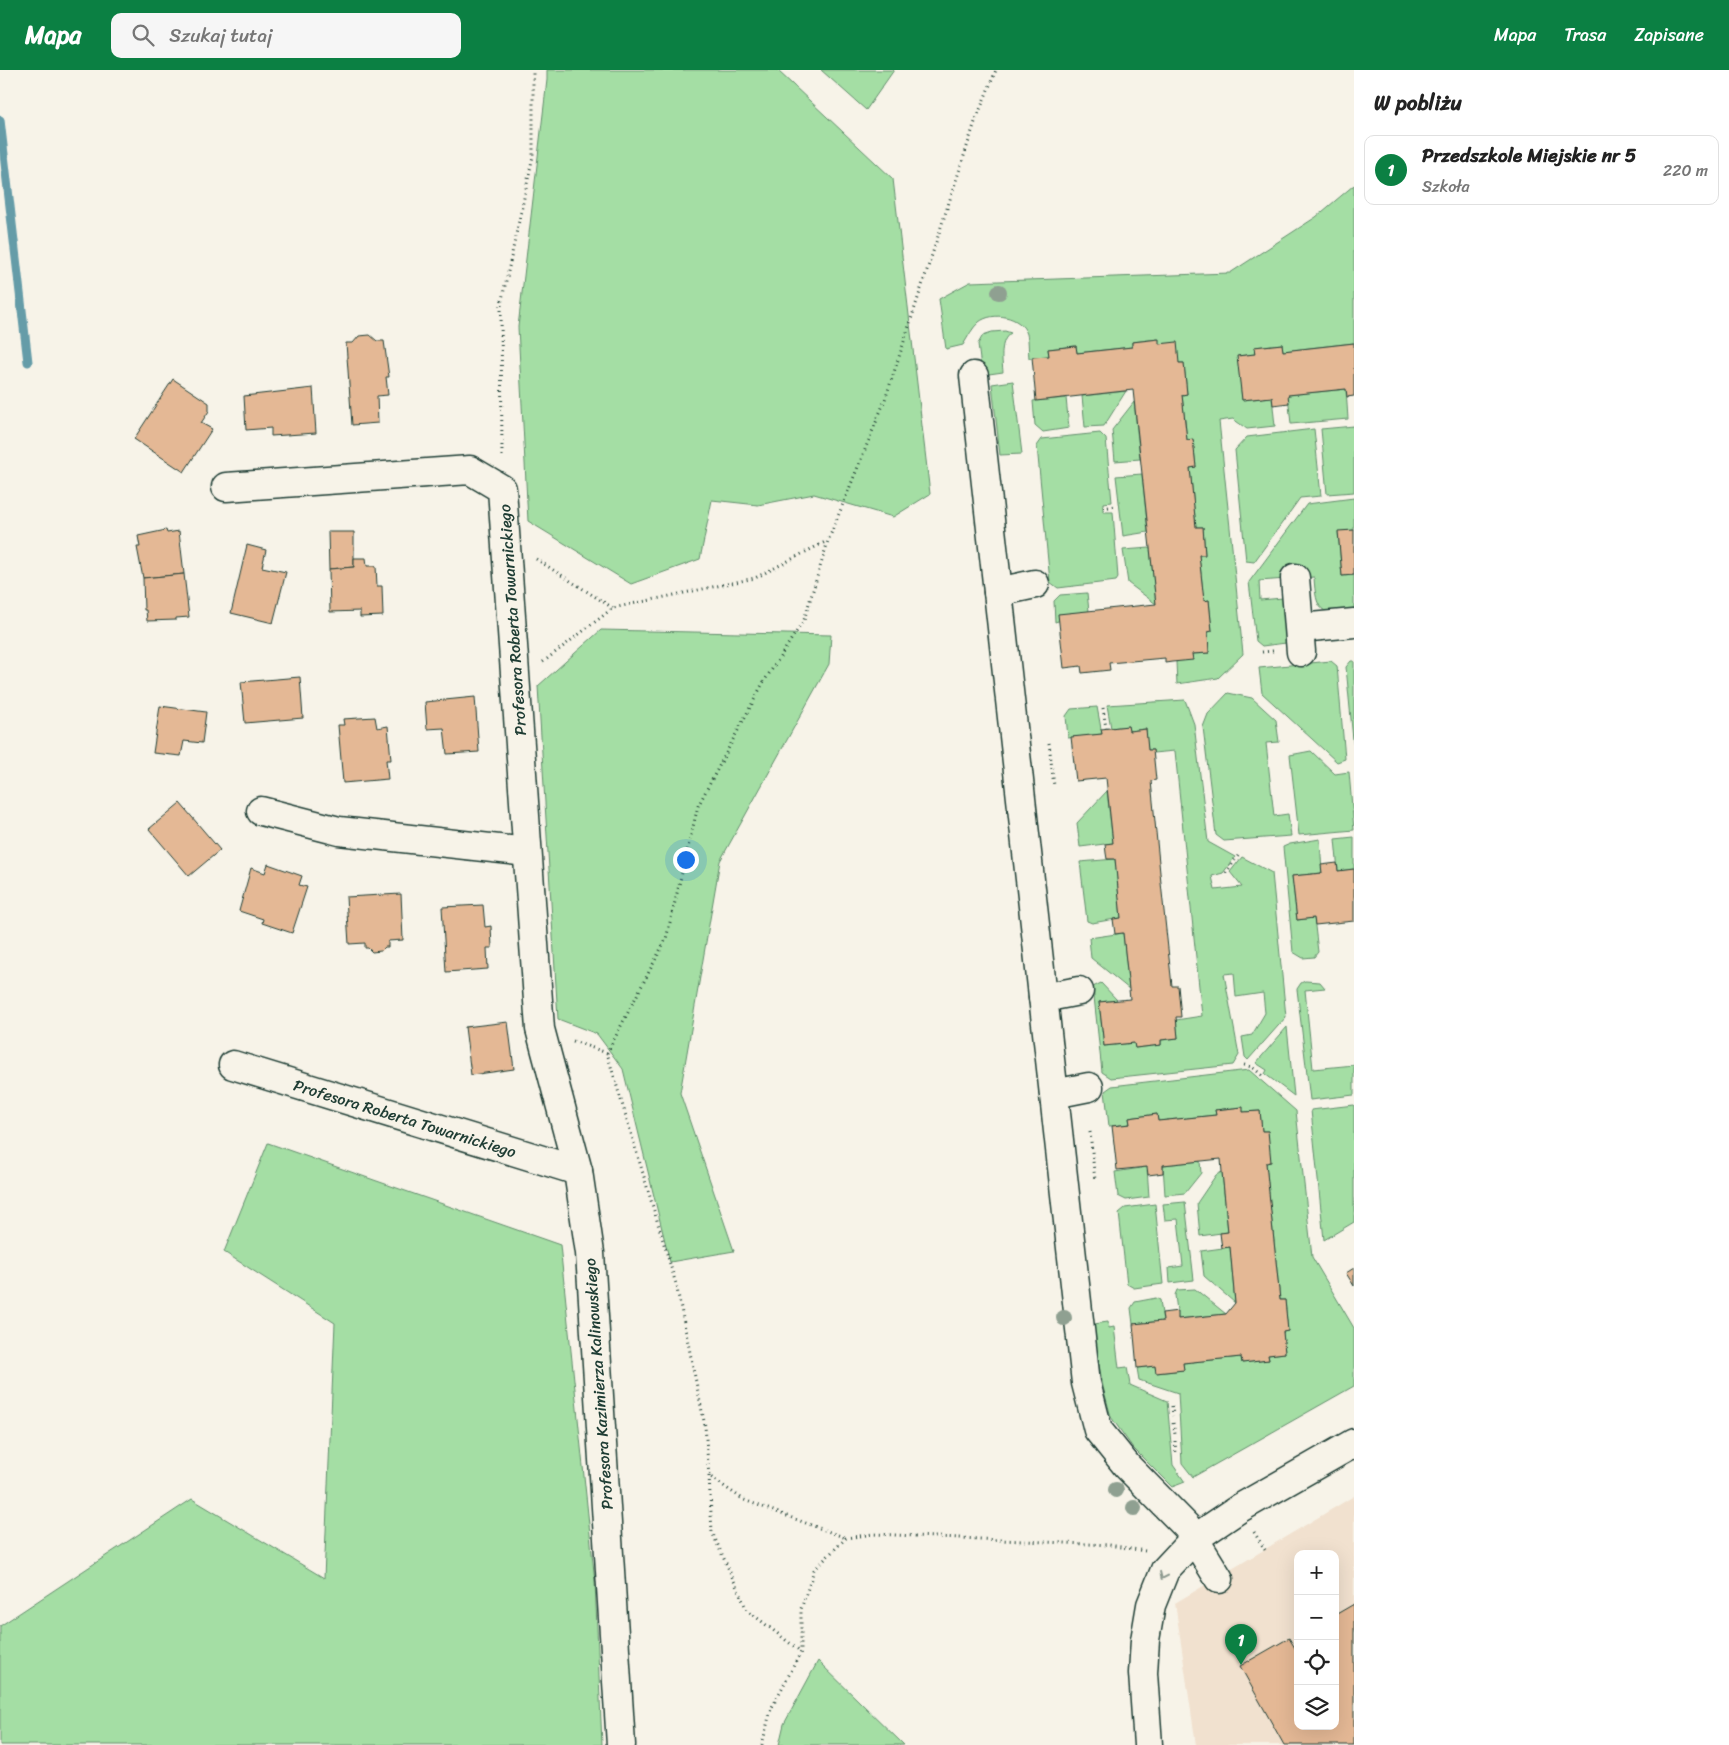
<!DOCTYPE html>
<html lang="pl">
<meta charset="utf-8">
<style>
body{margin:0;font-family:Sriracha,sans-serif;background:#f6f6f6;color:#222}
.controls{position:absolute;right:15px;bottom:15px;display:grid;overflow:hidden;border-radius:10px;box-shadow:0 5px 20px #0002}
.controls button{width:45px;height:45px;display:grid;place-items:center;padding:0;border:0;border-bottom:1px solid #e0e0e0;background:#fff;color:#222;font:25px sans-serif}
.you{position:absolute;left:685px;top:789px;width:18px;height:18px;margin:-12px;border:4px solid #fff;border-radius:50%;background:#1a73e8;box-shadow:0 0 0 8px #1a73e833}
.badge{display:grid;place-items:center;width:32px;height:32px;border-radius:50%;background:#0b8043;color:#fff;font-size:16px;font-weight:700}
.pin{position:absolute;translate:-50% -41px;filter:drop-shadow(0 1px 2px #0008)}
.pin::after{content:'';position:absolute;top:26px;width:18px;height:15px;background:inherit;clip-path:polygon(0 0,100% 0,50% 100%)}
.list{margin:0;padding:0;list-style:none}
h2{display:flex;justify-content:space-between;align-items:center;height:65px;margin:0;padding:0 20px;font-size:21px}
h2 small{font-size:16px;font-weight:400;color:#767676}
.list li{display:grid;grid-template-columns:32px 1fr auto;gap:15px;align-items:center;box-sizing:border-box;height:70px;margin:0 10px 10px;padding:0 10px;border:1px solid #e0e0e0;border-radius:10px}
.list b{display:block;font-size:19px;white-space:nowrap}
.list p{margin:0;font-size:16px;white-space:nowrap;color:#767676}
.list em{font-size:16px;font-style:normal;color:#767676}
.icon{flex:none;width:28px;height:28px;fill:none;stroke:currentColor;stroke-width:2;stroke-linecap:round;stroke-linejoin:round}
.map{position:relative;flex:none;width:1354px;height:1675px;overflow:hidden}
header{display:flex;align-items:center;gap:30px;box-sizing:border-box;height:70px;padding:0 25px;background:#0b8043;color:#fff}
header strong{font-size:24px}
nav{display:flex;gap:28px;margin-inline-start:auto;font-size:18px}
.search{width:350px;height:45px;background:#f6f6f6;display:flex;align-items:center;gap:12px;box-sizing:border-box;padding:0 18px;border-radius:10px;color:#767676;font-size:19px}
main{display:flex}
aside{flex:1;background:#fff}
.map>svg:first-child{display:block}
.built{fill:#f1e1cf;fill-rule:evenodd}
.green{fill:#a4dea4;stroke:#628e6c}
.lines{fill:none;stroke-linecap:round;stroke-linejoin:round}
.stream{stroke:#659ca8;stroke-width:9}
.building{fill:#e4b895;stroke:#1f3d34}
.minor-casing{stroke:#1f3d34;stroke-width:31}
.path{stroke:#1f3d34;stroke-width:3;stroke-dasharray:1 4;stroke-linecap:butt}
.minor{stroke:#f7f3e8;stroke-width:28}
.tree{fill:#8fa091}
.oneway{stroke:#8b988e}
.labels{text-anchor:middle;stroke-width:5;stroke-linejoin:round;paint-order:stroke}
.street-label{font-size:16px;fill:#1f3d34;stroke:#f7f3e8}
</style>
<header>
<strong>Mapa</strong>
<div class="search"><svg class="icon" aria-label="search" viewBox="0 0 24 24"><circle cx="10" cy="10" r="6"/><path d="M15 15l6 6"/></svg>Szukaj tutaj</div>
<nav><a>Mapa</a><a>Trasa</a><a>Zapisane</a></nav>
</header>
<main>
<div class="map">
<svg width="1354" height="1675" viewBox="0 0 1354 1675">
<rect width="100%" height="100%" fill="#f7f3e8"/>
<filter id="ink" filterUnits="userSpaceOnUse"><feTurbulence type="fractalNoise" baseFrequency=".02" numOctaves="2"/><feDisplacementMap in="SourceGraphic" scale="10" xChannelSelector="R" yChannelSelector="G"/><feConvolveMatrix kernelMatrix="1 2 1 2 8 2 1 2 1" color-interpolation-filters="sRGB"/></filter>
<g filter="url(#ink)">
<path class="built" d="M 1354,1426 L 1354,1675 L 1196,1675 L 1175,1533 ZM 1298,1484 L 1335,1484 L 1335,1656 L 1298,1656 Z"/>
<g class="green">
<polygon points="547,0 777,0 893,109 930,424 893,447 814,424 758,435 712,430 700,489 631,514 528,451 518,257 547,10"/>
<polygon points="821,0 894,0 866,40"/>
<path d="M 1354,115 L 1354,273 L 1283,281 L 1282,274 L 1254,277 L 1255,284 L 1238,286 L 1242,330 L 1272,327 L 1275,356 L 1247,359 L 1233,349 L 1219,351 L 1243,584 L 1218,608 L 1177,614 L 1176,592 L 1192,584 L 1209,583 L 1208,562 L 1212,561 L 1209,530 L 1204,531 L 1199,485 L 1205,484 L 1203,457 L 1196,457 L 1190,398 L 1196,397 L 1193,370 L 1187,370 L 1182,325 L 1187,324 L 1184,293 L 1179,293 L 1159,274 L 1158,269 L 1132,272 L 1132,277 L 1077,283 L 1076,276 L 1048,279 L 1049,286 L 1029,288 C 1028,281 1029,271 1027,264 C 1021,246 993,241 979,252 C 972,258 968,267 963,275 L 946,279 L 939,229 L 970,212 L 1230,203 L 1316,147 Z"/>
<path d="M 1005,261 L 1011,263 C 999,270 1002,290 1003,302 L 982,305 L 978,274 L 983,265 L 992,262 Z"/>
<polygon points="1013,311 1022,384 1000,385 992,314"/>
<polygon points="1346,319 1348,349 1291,354 1288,325"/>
<polygon points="1126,321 1104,356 1085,357 1082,326"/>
<polygon points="1066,328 1069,358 1043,362 1035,355 1033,331"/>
<polygon points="1134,332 1140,389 1115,391 1112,360"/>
<polygon points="1354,356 1354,422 1327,424 1321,359"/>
<polygon points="1314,359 1321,426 1300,428 1254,492 1246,491 1235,380 1247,367"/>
<polygon points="1100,363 1106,369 1112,432 1103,433 1103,442 1113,442 1118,508 1116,511 1058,518 1050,512 1037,376 1042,369"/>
<polygon points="1142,404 1148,462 1123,466 1116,406"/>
<path d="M 1354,428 L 1354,460 L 1338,462 L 1342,506 L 1354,505 L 1354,542 C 1320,546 1316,541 1314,507 L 1259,511 L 1260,530 L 1283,528 L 1286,573 L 1262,576 L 1256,571 L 1249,512 L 1307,434 Z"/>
<polygon points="1150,478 1156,534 1128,513 1123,480"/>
<polygon points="1087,523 1089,541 1055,552 1054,531 1060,525"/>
<polygon points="601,560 831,565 829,594 720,791 680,1023 734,1181 670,1192 623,999 597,964 558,949 538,616"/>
<polygon points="1331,591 1337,596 1345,689 1337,692 1262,623 1259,598"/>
<polygon points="1351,591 1354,591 1354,680 1346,597"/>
<polygon points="1228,623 1252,628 1276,650 1279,672 1266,673 1274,746 1288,744 1291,766 1224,771 1216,765 1203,657 1208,644"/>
<polygon points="1185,630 1194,654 1208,772 1235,787 1223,803 1212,806 1215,820 1242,817 1230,802 1242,787 1272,803 1286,947 1248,990 1245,987 1242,967 1252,965 1265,943 1263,923 1236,927 1234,903 1224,904 1239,985 1233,995 1111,1008 1102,1002 1093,917 1101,913 1117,930 1099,932 1104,976 1134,973 1135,978 1161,975 1161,970 1178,968 1176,950 1202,946 1175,681 1153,683 1153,680 1148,680 1145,659 1129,661 1128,656 1111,658 1107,635"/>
<polygon points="1097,637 1102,664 1068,668 1066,646 1071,639"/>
<polygon points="1311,681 1335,704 1349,702 1354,760 1299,765 1290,685"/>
<polygon points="1107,721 1113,773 1080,777 1077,753"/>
<polygon points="1354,767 1354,799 1338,801 1335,769"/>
<polygon points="1320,769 1322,803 1292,806 1297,850 1314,848 1318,882 1314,887 1303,888 1293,882 1283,777 1290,774"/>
<polygon points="1115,789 1121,848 1092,853 1087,851 1080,792"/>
<polygon points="1123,863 1129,919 1091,888 1089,868"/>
<polygon points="1305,911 1320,912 1325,918 1305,920 1313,999 1354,995 1354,1025 1310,1030 1297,919 1301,913"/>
<polygon points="1287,957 1294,1026 1265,1004 1267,1000 1256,993"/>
<polygon points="1249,1000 1296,1041 1312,1187 1354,1258 1354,1316 1193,1407 1182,1393 1178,1323 1139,1310 1137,1298 1155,1296 1156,1303 1183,1300 1183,1293 1241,1287 1242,1293 1269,1290 1268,1285 1285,1283 1283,1262 1288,1261 1285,1230 1280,1230 1266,1093 1268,1061 1262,1061 1260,1041 1243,1042 1242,1037 1215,1040 1216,1045 1158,1051 1157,1044 1129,1048 1130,1054 1109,1056 1105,1021 1112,1016"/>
<polygon points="1354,1035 1354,1152 1324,1170 1311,1040"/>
<polygon points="268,1073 560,1175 595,1512 602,1675 0,1675 0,1556 192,1429 324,1508 335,1253 224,1182"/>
<polygon points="1200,1091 1201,1103 1185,1123 1165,1125 1163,1095"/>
<polygon points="1147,1097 1149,1127 1126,1130 1118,1126 1115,1102"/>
<polygon points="1222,1102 1228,1162 1200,1166 1197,1133 1216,1105"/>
<polygon points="1185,1132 1194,1210 1170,1213 1169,1198 1183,1196 1178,1149 1165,1150 1163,1134"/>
<polygon points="1155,1134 1163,1214 1134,1218 1127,1214 1119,1143 1125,1138"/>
<polygon points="1230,1177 1235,1233 1204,1206 1201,1181"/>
<polygon points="1195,1219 1226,1244 1178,1249 1175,1225 1177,1220"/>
<polygon points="1156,1228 1160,1230 1163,1251 1133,1254 1131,1238 1135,1232"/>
<polygon points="1108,1252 1109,1258 1114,1257 1119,1298 1127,1297 1130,1315 1167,1331 1173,1395 1185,1412 1172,1417 1133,1378 1111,1347 1103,1317 1092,1256 1094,1254"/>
<polygon points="818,1591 904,1675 779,1675 784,1654"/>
</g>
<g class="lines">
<polyline class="stream" points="0,50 28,292"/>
</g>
<g class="building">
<polygon points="370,265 377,271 384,271 389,307 386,307 388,325 377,326 378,353 352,355 346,273 353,273 359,266"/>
<polygon points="1159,269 1159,274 1177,272 1179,293 1184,293 1187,324 1182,325 1187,370 1193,369 1196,397 1190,398 1196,457 1203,457 1205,485 1199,485 1204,531 1209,530 1212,561 1208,562 1209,583 1192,584 1193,590 1172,592 1165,593 1165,588 1109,593 1110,600 1082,603 1081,596 1064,598 1058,544 1156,534 1133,320 1036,331 1032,287 1049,286 1048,279 1076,276 1077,283 1132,277 1132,272"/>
<polygon points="1354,273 1354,326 1347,327 1346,319 1288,325 1289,333 1273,335 1272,327 1242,330 1237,286 1255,284 1254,277 1282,274 1283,281"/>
<polygon points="173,309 209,333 209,341 201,353 212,359 184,402 134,369"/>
<polygon points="313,318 316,363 271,366 271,358 246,360 244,326"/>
<polygon points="166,460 167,463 179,461 184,504 143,508 137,477 140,477 138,466"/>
<polygon points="1354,460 1354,505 1342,506 1338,461"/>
<polygon points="328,462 354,462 354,497 329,499"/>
<polygon points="247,475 266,480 262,497 286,502 273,553 231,543"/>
<polygon points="354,488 366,488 367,496 376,496 377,516 382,516 383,546 360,547 360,541 330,542 329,499 354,497"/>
<polygon points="184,504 189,547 176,548 176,550 147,551 146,540 144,540 143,508"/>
<polygon points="300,607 303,648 245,653 241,612"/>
<polygon points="475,627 479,682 447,684 444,658 427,659 425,632"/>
<polygon points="160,636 206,642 202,673 184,671 181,686 153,683"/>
<polygon points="375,647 377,658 388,656 391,690 386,690 388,709 343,713 338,655 344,655 343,649"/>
<polygon points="1128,656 1129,661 1146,659 1148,680 1153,680 1156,710 1151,711 1161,813 1172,916 1178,916 1181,947 1176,947 1178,968 1161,970 1161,975 1135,978 1134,973 1104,976 1099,932 1130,929 1123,863 1115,864 1113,849 1121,848 1115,789 1107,789 1106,783 1105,774 1113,773 1106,708 1076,711 1071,667 1102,664 1101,659"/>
<polygon points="180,733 220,780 189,806 149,759"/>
<polygon points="1337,793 1338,801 1354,799 1354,851 1315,855 1314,848 1297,850 1292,806 1322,803 1321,795"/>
<polygon points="268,794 302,806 299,815 307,817 292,863 262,853 263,849 239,841 251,798 265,803"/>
<polygon points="401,824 403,870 388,871 388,877 385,877 381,881 372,882 368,878 365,878 365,873 349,874 346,827"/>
<polygon points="483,835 485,857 491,856 492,878 487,878 488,899 446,902 442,837"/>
<polygon points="508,952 514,999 471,1005 465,957"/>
<polygon points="1243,1037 1243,1042 1260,1041 1262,1061 1268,1061 1271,1092 1266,1093 1280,1230 1285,1230 1288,1261 1283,1262 1285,1283 1268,1285 1269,1290 1242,1293 1241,1287 1183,1293 1184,1300 1156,1303 1155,1296 1137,1298 1133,1254 1163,1251 1162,1243 1178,1241 1178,1249 1226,1244 1235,1233 1230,1177 1222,1178 1221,1171 1220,1163 1228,1162 1222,1102 1221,1089 1163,1095 1163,1103 1156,1104 1148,1105 1147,1097 1117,1100 1112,1056 1130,1054 1129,1048 1157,1044 1158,1051 1216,1045 1215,1040"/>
<polygon points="1354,1198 1354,1216 1346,1203"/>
<polygon points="1354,1534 1354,1675 1284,1675 1240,1596 1289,1568 1298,1583 1298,1656 1335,1656 1335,1545"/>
</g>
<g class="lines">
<defs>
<g id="minor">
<polyline points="974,306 1086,1313 1098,1360 1127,1396 1187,1457 1219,1509"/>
<polyline points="226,417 470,400 502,419 540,959 578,1101 590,1183 621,1675"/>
<polyline points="1295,508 1301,582"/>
<polyline points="998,522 1035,514"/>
<polyline points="1300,558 1354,553"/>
<polyline points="261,741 339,761 527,782"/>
<polyline points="1043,928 1079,921"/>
<polyline points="233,995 578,1101"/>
<polyline points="1054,1024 1089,1017"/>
<polyline points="1148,1675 1143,1603 1145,1570 1151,1535 1165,1500 1194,1469 1240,1438 1354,1373"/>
</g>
</defs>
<use href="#minor" class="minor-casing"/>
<g class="path">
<polyline points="502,386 501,234 533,86 533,0"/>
<polyline points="1103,438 1115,436"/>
<polyline points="536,489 613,538"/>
<polyline points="1262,582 1273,581"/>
<polyline points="543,592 613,538 755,508 827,471"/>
<polyline points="1103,638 1106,658"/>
<polyline points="1049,673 1054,716"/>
<polyline points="1226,803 1240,783"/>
<polyline points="573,971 607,983 676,1214 705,1356 709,1406 744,1430 846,1468"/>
<polyline points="607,983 666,869 698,736 763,613 804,550 828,471 885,330 975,52 996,0"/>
<polyline points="1244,995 1252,997 1263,1006"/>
<polyline points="1090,1062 1095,1110"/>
<polyline points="1172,1336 1173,1346"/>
<polyline points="1173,1353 1175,1364"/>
<polyline points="1175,1371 1176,1384"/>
<polyline points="709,1406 712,1462 747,1540 800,1581"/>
<polyline points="1254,1462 1267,1483"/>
<polyline points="762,1675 771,1639 801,1582 801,1539 814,1500 846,1468 873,1464 1109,1475 1145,1481"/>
</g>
<use href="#minor" class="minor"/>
</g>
<g class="tree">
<circle cx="999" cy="222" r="8"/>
<circle cx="1064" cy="1248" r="8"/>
<circle cx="1116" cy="1420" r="8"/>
<circle cx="1134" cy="1438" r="8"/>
</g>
<defs><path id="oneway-chevron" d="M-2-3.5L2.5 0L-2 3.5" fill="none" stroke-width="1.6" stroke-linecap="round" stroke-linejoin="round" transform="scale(1.25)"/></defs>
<use class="oneway" href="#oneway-chevron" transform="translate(1163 1506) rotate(115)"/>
</g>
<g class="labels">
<g class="street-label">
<text transform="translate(512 550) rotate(-94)" y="6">Profesora Roberta Towarnickiego</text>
<text transform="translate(405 1048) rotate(17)" y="6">Profesora Roberta Towarnickiego</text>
<text transform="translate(598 1314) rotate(-94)" y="6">Profesora Kazimierza Kalinowskiego</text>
</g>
</g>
</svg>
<div class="controls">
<button>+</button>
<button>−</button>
<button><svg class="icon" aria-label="locate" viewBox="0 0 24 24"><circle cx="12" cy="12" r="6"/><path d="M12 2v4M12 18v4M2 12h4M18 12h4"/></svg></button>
<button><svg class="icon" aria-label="layers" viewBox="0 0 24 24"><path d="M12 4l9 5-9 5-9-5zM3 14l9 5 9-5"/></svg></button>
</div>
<div class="you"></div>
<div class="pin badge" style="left:1241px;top:1595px">1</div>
</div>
<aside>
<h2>W pobliżu<small></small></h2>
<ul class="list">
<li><span class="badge">1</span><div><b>Przedszkole Miejskie nr 5</b><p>Szkoła</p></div><em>220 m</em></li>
</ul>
</aside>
</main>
